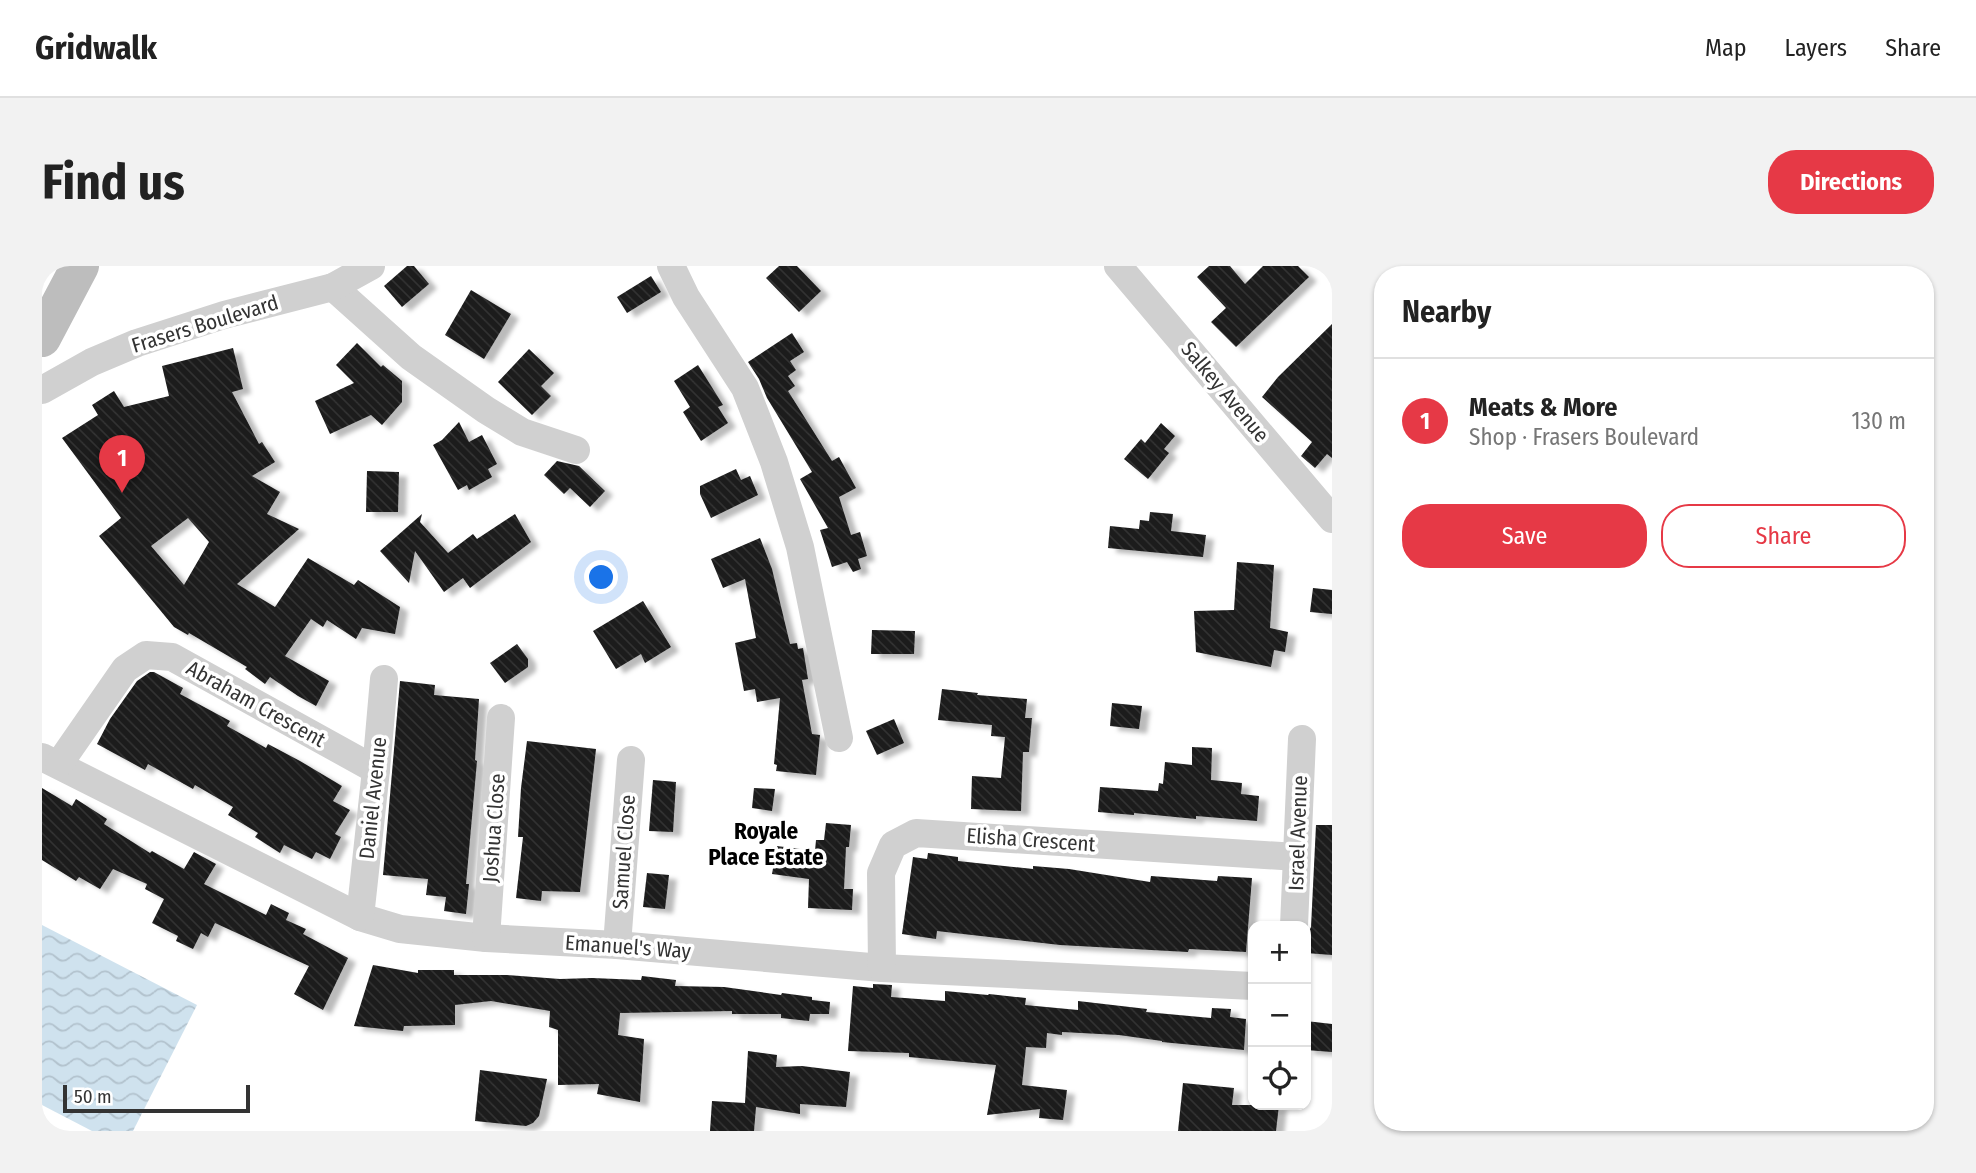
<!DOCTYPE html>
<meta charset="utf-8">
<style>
body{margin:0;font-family:"Fira Sans Condensed",sans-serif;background:#f2f2f2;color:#222}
.controls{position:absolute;right:21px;bottom:21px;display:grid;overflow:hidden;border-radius:14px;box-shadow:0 2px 5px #0004}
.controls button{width:63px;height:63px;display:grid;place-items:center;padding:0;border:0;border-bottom:2px solid #e0e0e0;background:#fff;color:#222;font:35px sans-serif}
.scale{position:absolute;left:21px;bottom:18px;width:187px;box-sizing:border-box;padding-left:7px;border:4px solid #333;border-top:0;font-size:19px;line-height:24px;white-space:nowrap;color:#333;-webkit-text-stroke:5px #fff;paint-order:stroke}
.you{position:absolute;left:560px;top:312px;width:24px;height:24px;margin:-18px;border:5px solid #fff;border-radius:50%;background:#1a73e8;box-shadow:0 0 0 10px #1a73e833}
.badge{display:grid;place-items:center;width:46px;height:46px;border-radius:50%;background:#e63946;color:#fff;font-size:23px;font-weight:700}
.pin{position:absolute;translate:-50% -58px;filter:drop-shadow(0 2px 4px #0008)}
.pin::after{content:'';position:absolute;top:37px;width:24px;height:21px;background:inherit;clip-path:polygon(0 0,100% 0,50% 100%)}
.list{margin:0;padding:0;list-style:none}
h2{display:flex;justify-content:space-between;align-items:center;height:91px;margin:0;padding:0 28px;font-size:30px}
h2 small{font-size:23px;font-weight:400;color:#767676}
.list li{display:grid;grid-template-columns:46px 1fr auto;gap:21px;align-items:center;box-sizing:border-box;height:126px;padding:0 28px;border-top:2px solid #e0e0e0}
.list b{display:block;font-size:26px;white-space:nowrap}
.list p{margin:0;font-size:23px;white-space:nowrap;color:#767676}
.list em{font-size:23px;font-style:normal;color:#767676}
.actions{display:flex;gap:14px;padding:21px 28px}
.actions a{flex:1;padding:16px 0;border:2px solid #e63946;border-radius:28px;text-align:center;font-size:24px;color:#e63946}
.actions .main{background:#e63946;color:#fff}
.icon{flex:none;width:38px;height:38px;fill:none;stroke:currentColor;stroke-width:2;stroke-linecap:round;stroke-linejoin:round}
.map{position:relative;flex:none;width:1290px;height:865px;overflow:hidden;border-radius:28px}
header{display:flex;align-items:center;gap:42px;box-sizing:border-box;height:98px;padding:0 35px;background:#fff;border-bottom:2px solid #e0e0e0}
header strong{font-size:33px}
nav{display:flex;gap:38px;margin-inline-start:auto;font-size:24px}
.intro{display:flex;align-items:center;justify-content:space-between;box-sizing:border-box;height:168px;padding:0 42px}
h1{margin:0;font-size:49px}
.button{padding:18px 32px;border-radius:28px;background:#e63946;color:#fff;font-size:24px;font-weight:700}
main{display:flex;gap:42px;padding:0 42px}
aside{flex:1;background:#fff;border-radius:28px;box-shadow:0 2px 5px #0004}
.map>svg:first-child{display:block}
.water{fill:url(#water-waves)}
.building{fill:url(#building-back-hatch);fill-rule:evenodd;filter:url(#shadow)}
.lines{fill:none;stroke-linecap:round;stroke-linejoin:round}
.street{stroke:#d0d0d0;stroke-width:28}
.secondary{stroke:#bdbdbd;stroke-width:38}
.labels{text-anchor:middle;stroke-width:7;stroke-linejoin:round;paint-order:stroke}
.street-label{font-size:21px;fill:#333;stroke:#fff}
.neighbourhood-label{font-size:23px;font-weight:bold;fill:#000;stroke:#fff}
</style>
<header>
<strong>Gridwalk</strong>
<nav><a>Map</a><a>Layers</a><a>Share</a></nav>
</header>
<div class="intro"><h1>Find us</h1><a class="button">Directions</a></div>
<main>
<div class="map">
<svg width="1290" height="865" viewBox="0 0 1290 865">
<defs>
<pattern id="water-waves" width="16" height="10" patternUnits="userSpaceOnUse" patternTransform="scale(1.75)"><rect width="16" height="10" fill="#cfe2ee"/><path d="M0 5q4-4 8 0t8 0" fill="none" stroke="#b2c2cd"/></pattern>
<pattern id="building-back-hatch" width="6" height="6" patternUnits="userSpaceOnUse" patternTransform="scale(1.75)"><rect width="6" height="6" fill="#1a1a1a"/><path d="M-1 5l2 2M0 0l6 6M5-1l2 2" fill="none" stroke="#333"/></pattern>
<filter id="shadow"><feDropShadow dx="8" dy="4.5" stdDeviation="2" flood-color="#0004"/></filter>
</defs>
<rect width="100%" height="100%" fill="#fff"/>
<polygon class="water" points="0,659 155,739 91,865 50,865 0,839"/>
<g class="building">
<polygon points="365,0 372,0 387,18 360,41 342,20"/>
<polygon points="737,0 755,0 779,25 757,46 724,12"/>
<polygon points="1167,0 1188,0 1203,18 1221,0 1256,0 1267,11 1194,81 1169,56 1184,42 1155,11"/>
<polygon points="609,10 619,26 585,47 575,31"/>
<polygon points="429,24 469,48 442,93 403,69"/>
<polygon points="1290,58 1290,192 1285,188 1273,202 1259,190 1270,176 1220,131 1236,111"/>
<polygon points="750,67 762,86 748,95 754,104 746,110 753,120 746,125 790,195 797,191 814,222 797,231 809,269 818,266 825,290 816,293 819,303 811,306 805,296 790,301 778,264 786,262 758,213 770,206 725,132 717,113 706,96"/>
<polygon points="315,77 339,101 341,99 360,115 360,136 340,159 329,149 288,168 273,135 312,117 294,99"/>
<path d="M 191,82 L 201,123 L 190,126 L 217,178 L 220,176 L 233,196 L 210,210 L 238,226 L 225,248 L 257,263 L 195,318 L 233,341 L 266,292 L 312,319 L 316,314 L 358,341 L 353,368 L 320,362 L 314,373 L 285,354 L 281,361 L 269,353 L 243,390 L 287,415 L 274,440 L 256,430 L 228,411 L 223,418 L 203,403 L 205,401 L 147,367 L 146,369 L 132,361 L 57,270 L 79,252 L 20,172 L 56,149 L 50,139 L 72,125 L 82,141 L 127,130 L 120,100 ZM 146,252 L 167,276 L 142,319 L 109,280 Z"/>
<polygon points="487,83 512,107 499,120 509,130 490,149 456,116"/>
<polygon points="656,99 681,139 676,141 686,157 659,175 641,146 648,141 632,115"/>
<polygon points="417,156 427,176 440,169 455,198 446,203 450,211 427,224 425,219 416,224 391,179 400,174"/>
<polygon points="1119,157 1133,170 1122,183 1127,187 1106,213 1082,193 1099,173 1103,177"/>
<polygon points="515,195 537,200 563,225 548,241 528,222 522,228 502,209"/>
<polygon points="694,203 699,214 708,210 716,229 669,252 658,228 658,220"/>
<polygon points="325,205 357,206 356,246 324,246"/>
<polygon points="1108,246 1131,248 1129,265 1164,269 1161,291 1066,282 1068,260 1097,263 1098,254 1107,255"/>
<polygon points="380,248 378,256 406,287 431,268 435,273 473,248 489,276 428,322 421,312 402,326 373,285 367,317 338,285"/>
<polygon points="718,272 730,303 748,378 755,377 756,383 761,382 766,413 760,414 770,468 778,469 774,509 734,505 735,499 732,498 738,432 715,436 713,423 702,425 693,377 714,372 703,313 681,322 669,293"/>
<polygon points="1195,296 1232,299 1228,362 1246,366 1243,386 1232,384 1229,401 1154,386 1152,345 1192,344"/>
<polygon points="1271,322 1290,324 1290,348 1268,346"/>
<polygon points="601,335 629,381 603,397 599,388 574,403 551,365"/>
<polygon points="830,364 873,365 872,388 829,388"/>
<polygon points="475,378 486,393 486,401 463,417 448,397"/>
<polygon points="108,406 112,406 141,422 138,428 188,455 185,460 224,482 226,478 258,495 300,520 291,535 308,544 293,568 299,571 288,593 274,586 270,593 242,579 238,587 213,571 216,567 186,549 191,541 153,519 151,523 106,498 103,504 55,478 68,453 95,415"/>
<polygon points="358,415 393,419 392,429 437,433 433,494 435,495 424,618 427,618 424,648 402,645 404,631 384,629 386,613 341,609"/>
<polygon points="900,423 936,427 935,429 985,433 983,452 990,452 987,486 981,486 979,545 929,543 930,510 959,512 963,471 949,470 950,459 896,454"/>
<polygon points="1070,437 1100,440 1097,463 1068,460"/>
<polygon points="852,453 862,477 835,489 824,465"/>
<polygon points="485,475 554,483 538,626 500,625 499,635 474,632 481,571 476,571 479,522"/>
<polygon points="1150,481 1170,482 1169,514 1200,517 1199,528 1217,530 1215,555 1154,550 1154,553 1092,547 1092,549 1056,546 1058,521 1116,525 1117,517 1121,518 1123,496 1150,499"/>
<polygon points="611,514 634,516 631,566 607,565"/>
<polygon points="0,522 30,540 34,533 65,553 62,558 108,587 110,585 142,603 152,586 174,598 162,618 224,649 229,638 247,647 244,654 264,663 261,668 306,692 281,744 252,728 267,700 173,657 166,671 159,667 151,683 134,675 136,670 110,657 122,633 103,623 105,618 71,603 58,623 37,611 34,615 0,594"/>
<polygon points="712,522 733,523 730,545 710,542"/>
<polygon points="784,557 809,559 807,581 804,581 802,623 811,623 810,644 766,642 767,613 730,608 735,580 773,585 774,574 782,574"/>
<polygon points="1274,559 1290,559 1290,689 1264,687 1264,671 1269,661"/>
<polygon points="886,587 916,591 916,595 991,603 991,600 1027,603 1108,616 1109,610 1175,615 1176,610 1210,612 1204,686 1147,683 1146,686 1018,679 895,665 894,673 860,668 871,591 885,593"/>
<polygon points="605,607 627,609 623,643 601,641"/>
<polygon points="331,699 376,707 376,704 412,704 412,709 465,709 518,713 550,712 599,714 600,710 634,714 633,720 682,721 739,729 740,727 770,731 770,734 788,736 787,748 768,748 767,755 739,752 739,748 690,748 690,745 578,747 576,769 602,773 598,836 555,828 557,818 516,819 516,764 507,761 508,745 449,735 413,739 413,759 362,760 361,765 312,760"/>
<polygon points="831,718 850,719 849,731 903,735 903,725 946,729 947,728 984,732 983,739 1036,744 1036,735 1105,743 1104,746 1169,752 1170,742 1189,743 1188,751 1204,753 1202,784 1120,776 1120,775 1077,769 1020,766 1020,769 1005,767 1004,782 984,781 980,819 1025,824 1021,854 997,852 998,843 945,849 954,799 867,791 867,787 806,785 811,720 831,722"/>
<polygon points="1264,755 1290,758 1290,786 1264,784"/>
<polygon points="706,785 735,789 734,801 760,800 808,806 804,841 758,838 758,848 714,841 712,865 668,865 670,835 703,837"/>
<polygon points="438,804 505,813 497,850 491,857 484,860 433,855"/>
<polygon points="1141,817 1192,822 1190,839 1237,839 1234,865 1136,865"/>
</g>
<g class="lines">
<g class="street">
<polyline points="629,0 644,31 703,122 732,196 758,281 797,472"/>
<polyline points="1076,0 1290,253"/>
<polyline points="291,21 369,91 444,144 480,166 534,184"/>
<polyline points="0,124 50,96 95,77 182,49 291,21 329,0"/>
<polyline points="0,491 318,651 358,663 444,672 575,679 840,702 1211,720"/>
<polyline points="17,498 83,403 104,389 130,391 334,504"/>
<polyline points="318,651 334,504 342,413"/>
<polyline points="1252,660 1260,473"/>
<polyline points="444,672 459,452"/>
<polyline points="575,679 589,494"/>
<polyline points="840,702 839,607 851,579 874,567 1255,591"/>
</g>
<polyline class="secondary" points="0,72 38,0"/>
</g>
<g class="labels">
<g class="street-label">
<text transform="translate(163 58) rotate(-17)" y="7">Frasers Boulevard</text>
<text transform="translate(1183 126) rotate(50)" y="7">Salkey Avenue</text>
<text transform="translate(214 438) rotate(29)" y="7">Abraham Crescent</text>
<text transform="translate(331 532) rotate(-84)" y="7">Daniel Avenue</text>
<text transform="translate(452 562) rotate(-86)" y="7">Joshua Close</text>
<text transform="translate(1256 567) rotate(-88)" y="7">Israel Avenue</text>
<text transform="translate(989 574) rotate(4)" y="7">Elisha Crescent</text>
<text transform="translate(582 586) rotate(-86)" y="7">Samuel Close</text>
<text transform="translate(586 681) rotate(4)" y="7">Emanuel's Way</text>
</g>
<g class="neighbourhood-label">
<text x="724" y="573">Royale<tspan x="724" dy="26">Place Estate</tspan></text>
</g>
</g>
</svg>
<div class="controls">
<button>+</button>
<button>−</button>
<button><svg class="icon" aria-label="locate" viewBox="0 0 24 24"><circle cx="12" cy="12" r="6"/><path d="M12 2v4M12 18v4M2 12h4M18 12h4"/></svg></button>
</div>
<div class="scale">50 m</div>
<div class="you"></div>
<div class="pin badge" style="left:80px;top:227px">1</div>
</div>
<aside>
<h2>Nearby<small></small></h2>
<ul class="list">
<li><span class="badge">1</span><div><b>Meats &amp; More</b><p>Shop · Frasers Boulevard</p></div><em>130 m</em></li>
</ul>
<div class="actions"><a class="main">Save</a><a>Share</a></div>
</aside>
</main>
